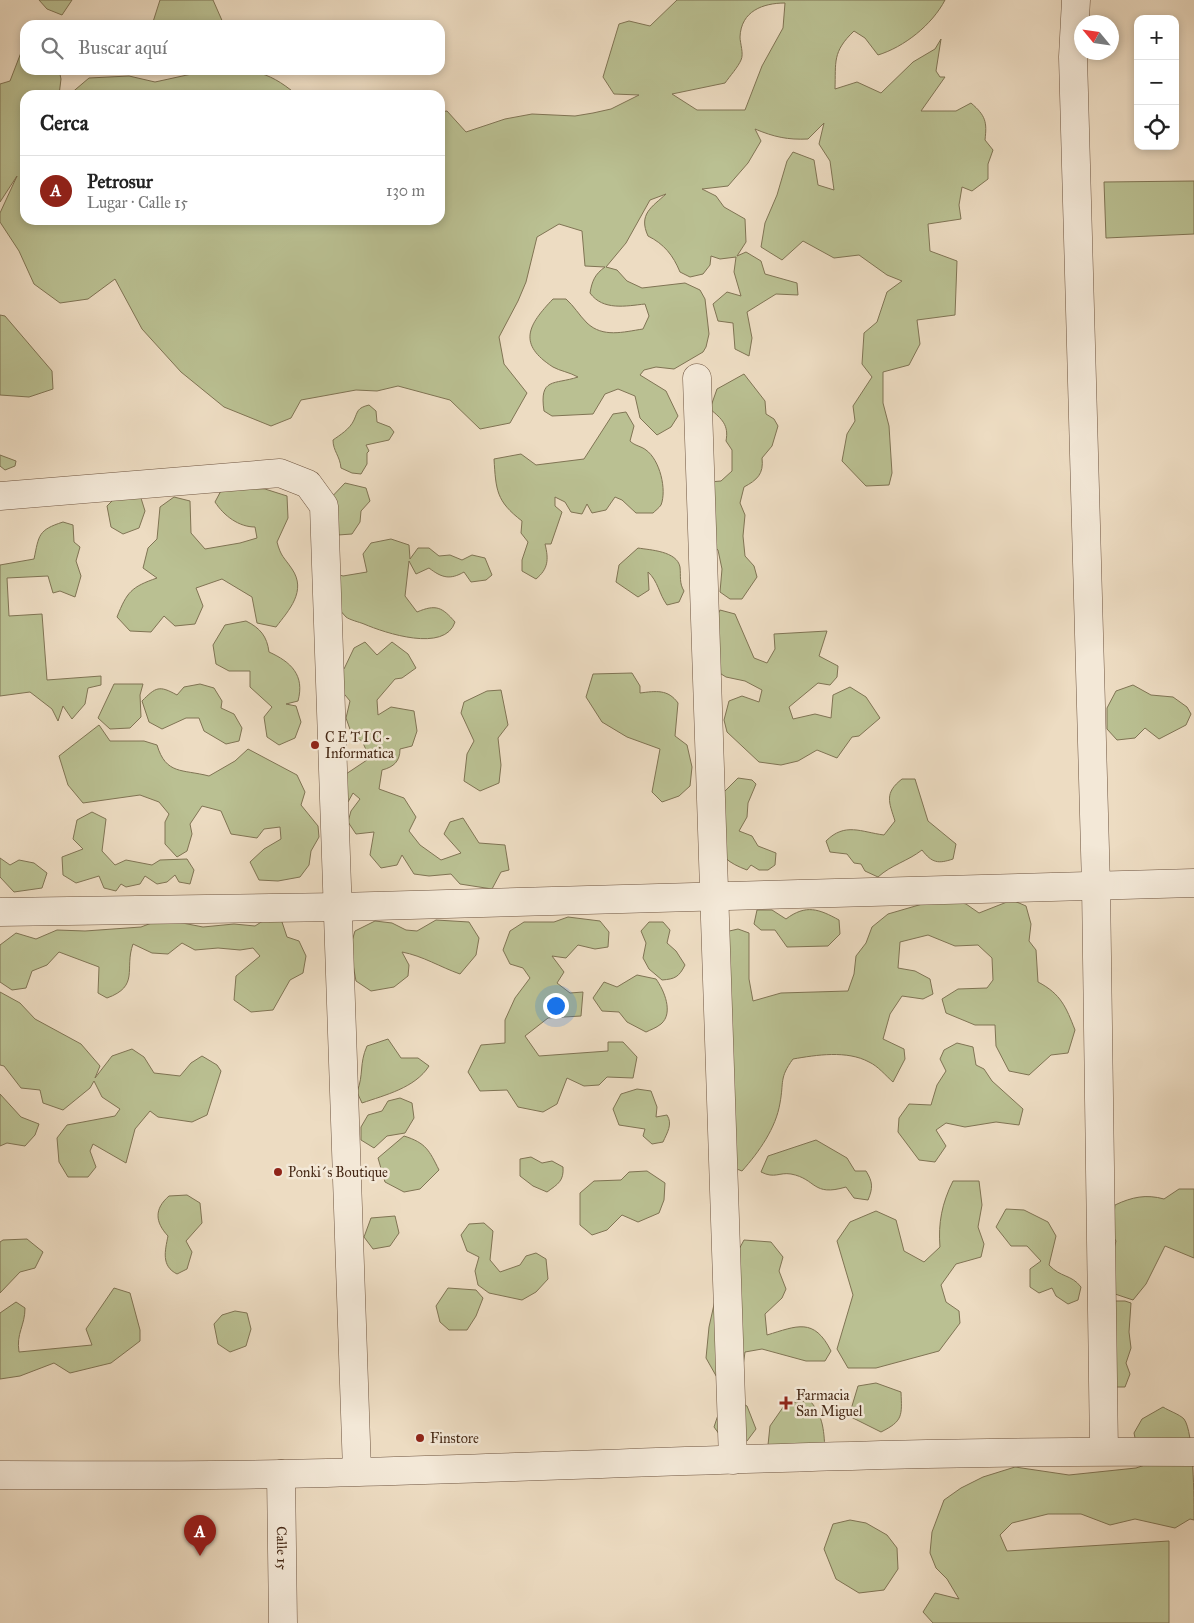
<!DOCTYPE html>
<html lang="es">
<meta charset="utf-8">
<style>
body{margin:0;font-family:"IM FELL Great Primer",serif;background:#f2f2f2;color:#222}
.controls{position:absolute;right:15px;top:15px;display:grid;overflow:hidden;border-radius:10px;box-shadow:0 2px 8px #0003}
.controls button{width:45px;height:45px;display:grid;place-items:center;padding:0;border:0;border-bottom:1px solid #e0e0e0;background:#fff;color:#222;font:25px sans-serif}
.compass{position:absolute;left:1074px;top:15px;width:45px;height:45px;border-radius:50%;background:#fff;box-shadow:0 2px 8px #0003;rotate:299deg}
.you{position:absolute;left:555px;top:1005px;width:18px;height:18px;margin:-12px;border:4px solid #fff;border-radius:50%;background:#1a73e8;box-shadow:0 0 0 8px #1a73e833}
.badge{display:grid;place-items:center;width:32px;height:32px;border-radius:50%;background:#8f2418;color:#fff;font-size:16px;font-weight:700}
.pin{position:absolute;translate:-50% -41px;filter:drop-shadow(0 1px 2px #0008)}
.pin::after{content:'';position:absolute;top:26px;width:18px;height:15px;background:inherit;clip-path:polygon(0 0,100% 0,50% 100%)}
.list{margin:0;padding:0;list-style:none}
h2{display:flex;justify-content:space-between;align-items:center;height:65px;margin:0;padding:0 20px;font-size:21px}
h2 small{font-size:16px;font-weight:400;color:#767676}
.list li{display:grid;grid-template-columns:32px 1fr auto;gap:15px;align-items:center;box-sizing:border-box;height:70px;padding:0 20px;border-top:1px solid #e0e0e0}
.list b{display:block;font-size:19px;white-space:nowrap}
.list p{margin:0;font-size:16px;white-space:nowrap;color:#767676}
.list em{font-size:16px;font-style:normal;color:#767676}
.icon{flex:none;width:28px;height:28px;fill:none;stroke:currentColor;stroke-width:2;stroke-linecap:round;stroke-linejoin:round}
.map{position:relative;flex:none;width:1194px;height:1623px;overflow:hidden}
.search{position:absolute;background:#fff;box-shadow:0 2px 8px #0003;left:20px;top:20px;width:425px;height:55px;display:flex;align-items:center;gap:12px;box-sizing:border-box;padding:0 18px;border-radius:15px;color:#767676;font-size:19px}
.panel{position:absolute;background:#fff;box-shadow:0 2px 8px #0003;left:20px;top:90px;width:425px;height:135px;border-radius:15px}
.map>svg:first-child{display:block}
.green{fill:#bac092;stroke:#807454;fill-rule:evenodd}
.lines{fill:none;stroke-linecap:round;stroke-linejoin:round}
.minor-casing{stroke:#6f5540;stroke-width:29}
.minor{stroke:#f3e8d7;stroke-width:28}
.poi-dot{fill:#8f2418;stroke:#f3e8d7;stroke-width:2}
.labels{text-anchor:middle;stroke-width:5;stroke-linejoin:round;paint-order:stroke}
.poi-label{font-size:14px;fill:#452815;stroke:#f3e8d7;text-anchor:start}
.street-label{font-size:14px;fill:#452815;stroke:#f3e8d7}
</style>
<div class="map">
<svg width="1194" height="1623" viewBox="0 0 1194 1623">
<rect width="100%" height="100%" fill="#eddcc2"/>
<filter id="stains"><feTurbulence type="fractalNoise" baseFrequency=".004" numOctaves="4"/><feColorMatrix values="0 0 0 0 .2 0 0 0 0 .09 0 0 0 0 .02 0 0 0 .5 -.17"/></filter>
<radialGradient id="worn" r=".72"><stop offset=".6" stop-color="#630" stop-opacity="0"/><stop offset="1" stop-color="#630" stop-opacity=".3"/></radialGradient>
<g class="green">
<polygon points="39,0 72,0 62,15 47,9"/>
<polygon points="160,0 213,0 224,25 152,25"/>
<path d="M 677,0 L 945,0 C 932,25 904,47 878,55 L 865,38 L 854,31 C 832,52 836,62 835,89 L 857,82 L 881,93 L 913,62 L 935,49 L 941,39 L 936,71 L 940,77 L 945,77 L 921,111 L 956,111 L 971,103 C 986,116 987,122 985,140 L 993,150 L 988,164 L 988,179 L 972,191 L 962,187 L 959,205 L 961,219 L 928,224 L 930,251 L 957,261 L 955,315 L 917,320 L 920,344 L 909,365 L 883,372 L 883,403 L 889,426 L 892,473 L 889,485 L 866,486 L 842,461 L 847,434 L 855,421 L 853,406 L 872,377 L 862,364 L 864,333 L 877,322 L 887,292 L 902,281 L 887,275 L 859,255 L 834,258 L 803,241 L 782,260 L 761,247 L 765,223 L 777,195 L 787,161 L 793,152 L 814,160 L 818,185 L 834,190 L 830,161 L 819,144 L 824,123 L 808,139 C 788,140 774,137 755,129 L 761,141 L 748,163 L 728,186 L 702,189 L 716,196 L 724,207 L 745,219 L 746,242 L 737,256 L 746,252 L 761,261 L 765,274 L 797,283 L 798,295 L 776,294 L 747,312 L 752,338 L 749,356 L 735,349 L 733,323 L 718,321 L 713,304 L 727,292 L 741,296 L 734,272 L 736,257 L 720,259 L 711,256 L 710,265 L 703,274 L 690,277 L 680,272 C 673,255 664,244 648,236 C 638,214 652,207 666,194 L 650,200 L 626,243 L 606,267 L 617,270 L 627,281 L 642,288 L 685,283 L 700,290 L 705,299 L 709,334 L 706,347 L 703,352 L 674,369 L 656,367 L 644,370 L 640,375 L 666,391 L 678,416 L 671,427 L 657,435 L 640,418 L 635,396 L 618,389 L 605,394 L 593,414 L 552,416 L 544,411 C 539,377 554,385 578,377 C 569,372 560,371 553,367 C 517,344 528,325 553,299 L 566,299 C 574,306 579,315 587,323 C 603,338 623,332 643,329 L 649,316 L 645,304 C 626,306 603,311 590,293 C 592,281 595,274 605,267 L 585,266 L 582,231 L 559,224 L 537,237 L 526,282 L 518,301 L 499,337 L 504,364 L 527,393 L 510,423 L 480,429 L 450,400 L 398,386 L 377,391 L 356,390 L 301,400 L 291,418 L 271,426 L 224,407 L 181,372 L 142,329 L 115,279 L 88,299 L 60,303 L 34,284 L 19,251 L 0,222 L 0,213 L 17,176 L 0,202 L 0,84 L 10,81 L 22,50 L 25,48 L 25,70 L 59,70 L 61,79 L 59,95 L 25,95 L 25,220 L 440,220 L 440,112 L 447,111 L 466,132 L 505,119 L 532,114 L 575,116 L 593,113 L 611,109 L 639,95 L 614,94 L 603,77 L 619,24 L 629,21 L 650,26 ZM 785,3 L 783,28 L 762,66 L 745,110 L 697,110 L 672,94 L 725,83 C 730,76 738,67 741,60 C 744,54 740,43 740,37 C 741,11 763,3 785,3 Z"/>
<path d="M 210,70 C 250,70 265,68 297,95 L 69,95 L 89,78 L 129,76 L 155,82 Z"/>
<polygon points="1194,181 1194,234 1106,238 1104,182"/>
<polygon points="0,315 5,316 52,371 53,389 29,397 0,395"/>
<path d="M 744,374 L 765,401 L 766,414 L 774,419 L 778,426 L 772,446 L 762,458 C 764,474 757,480 744,487 L 740,503 L 745,515 L 743,536 L 745,556 L 754,566 L 757,577 L 742,599 L 730,599 L 720,592 L 722,569 L 718,550 L 706,541 L 709,482 L 721,481 L 732,471 L 732,450 L 726,441 C 729,425 722,419 710,409 L 717,389 Z"/>
<path d="M 369,405 L 376,411 L 377,422 L 390,427 L 394,432 L 389,440 L 366,445 L 369,451 L 367,453 L 367,464 L 361,474 L 352,473 L 341,468 C 340,456 333,451 333,440 C 340,435 350,429 354,420 C 358,411 357,408 369,405 Z"/>
<path d="M 626,412 L 634,426 L 630,441 C 635,446 641,446 646,450 C 660,460 667,490 661,505 C 659,508 655,511 653,513 L 636,513 L 622,500 L 615,497 L 606,510 L 592,513 L 587,504 L 582,514 L 571,512 L 565,502 L 555,497 L 555,506 L 562,512 L 551,544 L 545,544 C 549,560 548,569 536,579 L 522,571 L 522,560 L 528,542 L 521,533 L 522,521 C 496,501 496,490 494,459 L 521,454 L 536,465 L 584,459 L 613,414 Z"/>
<polygon points="0,455 16,461 15,466 5,470 0,466"/>
<polygon points="345,483 366,488 370,501 361,511 360,522 352,534 338,535 325,504"/>
<path d="M 223,487 L 265,489 L 287,496 L 288,518 L 277,542 C 281,557 284,557 292,569 C 307,591 289,610 276,627 L 257,623 L 252,597 L 222,579 L 196,588 L 203,606 L 195,624 L 175,626 L 164,616 L 151,632 L 130,631 L 117,617 C 127,592 131,587 157,578 L 143,568 L 148,548 L 157,539 L 160,507 L 174,497 L 190,501 L 191,533 L 205,549 L 240,543 L 257,538 L 255,527 C 239,527 224,516 215,502 Z"/>
<polygon points="140,495 145,511 139,528 123,534 111,527 107,506 116,497"/>
<path d="M 63,522 L 73,525 L 74,542 L 80,547 L 76,561 L 81,576 L 75,597 L 60,591 L 53,593 L 48,576 L 7,578 L 9,616 L 42,614 L 47,680 L 101,676 L 101,685 L 88,688 L 85,704 L 72,719 L 63,706 L 58,721 L 52,709 L 30,692 L 0,696 L 0,565 L 34,559 C 39,535 38,530 63,522 Z"/>
<path d="M 391,539 L 409,545 L 410,559 L 418,548 L 429,548 L 439,556 L 450,555 L 462,560 L 472,555 L 485,558 L 492,575 L 486,580 L 471,582 L 464,572 C 450,580 442,578 429,568 L 416,574 L 409,561 L 405,596 L 417,612 C 436,604 442,607 455,622 C 445,653 385,633 364,624 C 359,622 350,620 346,617 C 334,606 332,585 328,571 L 343,576 L 367,572 L 363,554 L 371,543 Z"/>
<path d="M 638,548 C 650,550 677,551 680,567 C 681,576 679,583 684,591 L 679,602 L 667,605 C 659,594 658,581 648,572 L 649,590 L 638,597 L 616,582 L 619,565 Z"/>
<polygon points="720,610 735,614 754,658 767,663 775,649 774,634 827,631 819,656 838,666 837,677 830,685 818,683 789,707 793,719 815,714 831,718 833,695 850,687 866,697 880,718 859,736 852,737 837,758 817,750 798,761 781,765 759,762 727,732 724,720 729,701 742,696 759,702 762,690 745,681 726,677 705,664 710,630"/>
<path d="M 246,621 C 260,628 267,636 269,652 C 291,662 305,675 298,701 L 286,704 L 296,706 L 301,722 L 295,738 L 279,745 L 267,737 L 264,717 L 272,707 L 250,687 L 250,671 L 229,671 L 216,664 L 213,645 L 225,625 Z"/>
<path d="M 365,642 L 377,655 L 392,642 L 408,654 L 416,668 L 402,678 L 395,679 L 377,700 L 378,715 L 391,707 L 414,711 L 417,731 L 412,746 L 400,749 C 400,761 394,767 382,770 L 379,789 L 404,798 L 416,817 L 409,831 L 420,845 L 441,860 L 461,853 L 444,834 L 450,822 L 463,818 L 479,843 L 505,845 L 509,870 L 501,872 L 492,889 L 460,884 L 451,874 L 429,876 L 414,874 L 402,855 L 397,865 L 381,868 L 370,855 L 374,832 L 356,834 L 348,822 L 351,811 L 360,799 L 353,793 L 348,802 L 343,776 L 370,758 L 362,741 L 352,735 L 346,718 L 350,701 L 331,678 L 344,669 L 354,648 Z"/>
<path d="M 632,673 L 640,686 L 640,693 C 656,691 668,689 678,703 L 675,736 L 687,745 L 692,767 L 690,786 L 679,796 L 662,802 L 652,792 L 660,749 L 627,737 L 602,722 L 586,697 L 593,674 Z"/>
<polygon points="114,684 143,684 140,695 141,717 130,728 110,729 98,718"/>
<path d="M 200,684 L 214,688 L 222,701 L 221,708 L 234,714 L 242,728 L 239,741 L 226,744 L 204,731 L 199,718 L 186,718 L 162,729 L 149,722 L 142,701 C 156,687 159,685 177,695 L 184,687 Z"/>
<polygon points="1133,685 1151,695 1173,697 1187,707 1191,714 1186,725 1159,739 1145,728 1135,738 1117,740 1107,729 1107,708 1116,691"/>
<polygon points="501,690 508,725 498,738 501,765 499,783 480,791 464,781 467,754 474,741 461,713 464,702 487,691"/>
<path d="M 99,725 L 110,741 L 144,741 L 157,745 C 166,775 182,769 209,776 L 235,761 L 248,749 L 297,775 L 305,792 L 301,805 L 318,826 L 319,837 L 311,851 L 309,865 L 300,877 L 278,881 L 259,880 L 250,862 L 264,849 L 281,839 L 280,827 L 264,829 L 257,838 L 231,834 L 221,811 L 202,806 L 190,824 L 192,834 L 187,851 L 177,857 L 165,844 L 165,822 L 169,814 L 159,802 L 140,795 L 83,803 L 68,785 L 59,756 Z"/>
<path d="M 738,778 L 752,780 L 756,784 L 748,803 L 747,817 L 739,831 L 752,836 L 758,846 L 776,853 L 775,865 L 768,870 L 759,870 L 751,865 L 747,870 C 709,856 716,839 713,803 Z"/>
<path d="M 902,779 L 915,779 L 928,821 L 956,844 L 953,859 C 938,864 932,863 922,850 C 908,861 891,865 878,877 L 865,871 L 861,864 L 854,863 L 847,854 L 830,852 L 826,841 C 845,822 861,832 884,835 L 895,821 C 889,802 884,793 902,779 Z"/>
<polygon points="92,812 106,819 102,851 115,865 126,860 152,865 160,860 187,859 194,870 190,884 179,882 175,875 167,882 157,884 145,876 140,884 126,887 121,884 116,891 104,888 99,876 76,883 63,875 62,857 83,849 73,839 77,820"/>
<polygon points="0,858 10,865 19,860 34,863 47,873 42,888 14,892 0,877"/>
<path d="M 943,898 L 966,904 L 979,913 L 1012,900 L 1026,906 L 1031,924 L 1029,941 L 1036,950 L 1038,982 C 1061,994 1066,1007 1075,1030 L 1068,1053 L 1051,1055 L 1029,1075 L 1009,1071 L 996,1046 L 995,1025 L 975,1025 L 946,1013 L 942,999 L 958,989 L 987,988 L 993,980 L 992,958 L 978,945 L 955,946 L 928,935 L 900,942 L 898,968 L 915,971 L 930,979 L 933,994 L 923,999 L 902,996 L 890,1014 L 883,1039 L 904,1049 L 905,1059 L 893,1082 C 886,1076 878,1066 869,1062 C 847,1050 816,1055 793,1059 C 779,1078 784,1082 780,1103 C 776,1128 759,1152 742,1171 L 729,1166 L 725,932 L 738,929 L 749,933 L 749,979 L 753,1001 L 781,993 L 848,991 L 854,974 L 856,956 L 866,943 L 872,927 L 888,914 Z"/>
<path d="M 757,910 L 772,910 L 786,919 C 806,904 819,909 839,920 L 840,934 L 828,946 L 787,947 L 775,930 L 761,930 L 754,924 Z"/>
<polygon points="568,917 600,921 609,932 608,947 595,949 578,945 566,958 552,956 564,972 557,983 570,993 583,992 581,1016 548,1018 525,1036 539,1056 608,1051 608,1042 623,1042 637,1057 633,1078 607,1077 599,1085 584,1086 567,1078 557,1104 543,1112 518,1107 507,1090 480,1091 468,1072 481,1045 505,1043 505,1020 515,998 530,978 523,968 510,964 503,950 510,931 524,922 554,922"/>
<path d="M 162,919 L 203,927 L 234,924 L 255,926 L 266,919 L 281,919 L 287,937 L 299,941 L 306,956 L 303,973 L 290,980 L 273,1010 L 251,1012 L 234,1000 L 236,976 L 260,956 L 253,948 L 240,950 L 218,948 L 195,950 L 182,943 L 168,954 L 152,953 L 133,944 C 124,969 140,986 107,998 L 98,993 L 99,967 L 59,952 L 47,965 L 32,971 L 26,988 L 12,990 L 0,982 L 0,945 L 16,933 L 36,939 L 57,930 L 85,931 L 141,927 Z"/>
<path d="M 436,920 L 469,922 L 479,938 L 476,955 L 460,974 C 440,967 423,956 402,952 L 409,965 L 408,976 L 394,987 L 371,991 L 356,981 L 350,948 L 355,931 L 375,921 L 392,923 L 406,930 L 417,931 Z"/>
<path d="M 649,922 L 663,922 L 670,930 L 667,943 L 676,951 L 685,965 C 679,977 675,979 662,980 L 649,969 L 643,958 L 646,943 L 641,931 Z"/>
<path d="M 637,975 L 656,979 C 664,990 674,1013 661,1024 C 656,1028 650,1030 646,1032 L 627,1022 L 619,1012 L 602,1011 L 593,998 L 604,982 L 617,987 Z"/>
<polygon points="0,992 20,1003 35,1019 81,1044 100,1066 95,1078 112,1056 132,1049 144,1057 154,1073 180,1076 191,1063 202,1056 217,1065 221,1071 207,1115 192,1122 158,1117 150,1111 135,1129 126,1163 93,1144 90,1151 96,1167 88,1177 68,1177 59,1162 57,1138 67,1125 115,1116 120,1109 102,1097 94,1081 90,1088 63,1110 43,1103 40,1090 21,1088 4,1066 0,1065"/>
<path d="M 388,1039 L 401,1058 L 418,1058 L 429,1066 C 415,1088 385,1095 362,1103 L 357,1092 C 364,1074 359,1064 367,1046 Z"/>
<polygon points="957,1043 973,1047 976,1065 984,1069 992,1081 1023,1109 1019,1125 996,1122 965,1127 946,1123 936,1130 946,1146 935,1162 919,1160 898,1132 899,1118 909,1104 931,1105 937,1085 946,1071 940,1059 944,1050"/>
<path d="M 637,1089 L 651,1091 L 657,1107 L 656,1117 L 667,1115 C 673,1124 667,1133 663,1142 L 652,1144 L 643,1136 L 645,1129 L 619,1125 L 613,1109 L 621,1094 Z"/>
<polygon points="0,1094 21,1117 39,1124 35,1135 25,1146 7,1143 0,1146"/>
<polygon points="400,1098 412,1103 414,1118 405,1133 387,1136 374,1148 361,1140 361,1127 368,1115 382,1111 388,1101"/>
<path d="M 404,1136 C 426,1143 429,1150 439,1170 L 420,1189 L 404,1192 L 385,1182 L 378,1158 Z"/>
<path d="M 816,1140 L 847,1158 L 855,1171 L 866,1171 C 873,1182 873,1188 868,1200 L 854,1198 L 846,1187 C 812,1197 817,1179 791,1174 C 779,1172 775,1179 761,1172 L 768,1156 Z"/>
<path d="M 531,1157 L 542,1163 L 552,1161 L 563,1167 C 564,1181 558,1184 547,1192 L 533,1186 L 520,1176 L 520,1159 Z"/>
<polygon points="647,1171 665,1183 664,1200 659,1213 638,1222 622,1215 607,1230 592,1235 580,1225 580,1193 594,1181 621,1180 629,1172"/>
<path d="M 953,1181 L 979,1181 L 982,1205 L 978,1227 L 984,1244 L 981,1257 L 956,1264 L 941,1285 L 946,1302 L 959,1311 L 960,1323 L 939,1351 L 876,1368 L 848,1368 L 837,1349 L 853,1295 L 837,1241 L 850,1222 L 876,1211 L 896,1220 L 904,1251 L 924,1262 L 940,1247 C 938,1223 942,1203 953,1181 Z"/>
<path d="M 1179,1189 L 1194,1189 L 1194,1258 L 1165,1246 L 1146,1284 L 1133,1300 L 1115,1294 L 1111,1260 L 1116,1241 L 1112,1235 L 1115,1205 C 1132,1197 1146,1194 1164,1199 Z"/>
<path d="M 187,1195 L 200,1203 L 202,1223 L 186,1241 L 192,1252 L 187,1269 L 177,1274 C 161,1266 165,1251 168,1236 C 155,1222 154,1209 169,1196 Z"/>
<path d="M 1006,1209 L 1024,1210 L 1048,1222 L 1056,1236 L 1049,1265 C 1061,1278 1071,1274 1081,1287 L 1078,1300 L 1068,1304 L 1056,1296 L 1052,1288 L 1039,1293 L 1030,1287 L 1030,1269 L 1041,1261 L 1027,1246 L 1011,1246 L 996,1227 Z"/>
<polygon points="395,1216 399,1233 390,1246 373,1249 364,1237 371,1218"/>
<polygon points="484,1223 493,1231 490,1260 500,1272 520,1265 526,1256 536,1253 546,1259 548,1279 536,1292 522,1300 489,1293 478,1285 475,1271 479,1257 467,1251 461,1235 469,1224"/>
<polygon points="27,1239 43,1252 35,1268 20,1272 0,1293 0,1242 3,1240"/>
<path d="M 744,1240 L 771,1242 L 783,1257 L 779,1271 L 786,1289 L 782,1298 L 765,1314 L 767,1335 C 797,1326 814,1317 831,1351 L 825,1361 L 806,1361 L 762,1349 L 745,1352 L 741,1381 L 719,1381 L 706,1358 L 709,1327 L 723,1264 L 737,1253 Z"/>
<path d="M 114,1288 L 130,1293 L 140,1330 L 140,1341 L 111,1363 L 70,1373 L 54,1363 L 20,1376 L 0,1379 L 0,1313 L 16,1302 L 25,1308 C 25,1326 16,1333 19,1352 L 92,1345 L 86,1329 Z"/>
<polygon points="448,1288 476,1290 483,1298 476,1316 467,1330 449,1330 440,1322 436,1306"/>
<polygon points="1113,1301 1125,1301 1131,1303 1129,1332 1131,1348 1126,1363 1130,1374 1125,1387 1113,1387"/>
<polygon points="235,1311 247,1313 251,1329 246,1346 230,1352 218,1344 214,1324 222,1315"/>
<path d="M 876,1383 L 901,1392 C 902,1416 903,1421 881,1432 L 849,1416 L 858,1386 Z"/>
<polygon points="733,1399 747,1406 756,1429 747,1441 725,1442 714,1427 721,1406"/>
<path d="M 810,1401 C 824,1416 824,1433 825,1452 L 768,1445 L 770,1426 L 786,1403 Z"/>
<path d="M 1163,1407 C 1169,1411 1179,1414 1184,1419 C 1194,1432 1194,1500 1194,1520 L 1190,1519 L 1175,1528 L 1135,1519 L 1110,1525 L 1081,1514 L 1048,1514 L 1012,1523 L 1000,1535 L 1007,1551 L 1169,1541 L 1169,1623 L 933,1623 L 923,1612 L 935,1593 L 959,1599 L 947,1579 L 936,1568 L 930,1553 L 932,1532 L 944,1500 L 961,1488 L 983,1477 L 1015,1467 L 1069,1475 L 1136,1468 L 1154,1462 L 1138,1452 L 1134,1433 L 1142,1419 Z"/>
<polygon points="850,1520 866,1523 887,1535 897,1548 898,1569 884,1590 859,1593 836,1579 824,1549 833,1524"/>
</g>
<g class="lines">
<defs>
<g id="minor">
<polyline points="1076,0 1073,57 1096,886 1104,1451"/>
<polyline points="697,378 733,1460"/>
<polyline points="0,496 280,473 308,484 324,506 357,1471"/>
<polyline points="0,912 338,907 1194,883"/>
<path id="s1" d="M 281,1474 L 283,1623"/>
<path d="M 0,1475 C 94,1475 188,1476 282,1474 C 586,1467 890,1449 1194,1452"/>
</g>
</defs>
<use href="#minor" class="minor-casing"/>
<use href="#minor" class="minor"/>
</g>
<g class="poi-dot">
<circle cx="315" cy="745" r="5"/>
<circle cx="278" cy="1172" r="5"/>
<path d="M783.5 1395.5h5v5h5v5h-5v5h-5v-5h-5v-5h5z"/>
<circle cx="420" cy="1438" r="5"/>
</g>
<g class="labels">
<g class="poi-label">
<text x="325" y="742">C E T I C -<tspan x="325" dy="16">Informatica</tspan></text>
<text x="288" y="1177">Ponki´s Boutique</text>
<text x="796" y="1400">Farmacia<tspan x="796" dy="16">San Miguel</tspan></text>
<text x="430" y="1443">Finstore</text>
</g>
<g class="street-label">
<text dy="5" stroke="none"><textPath href="#s1" startOffset="74">Calle 15</textPath></text>
</g>
</g>
<rect width="100%" height="100%" filter="url(#stains)"/>
<rect width="100%" height="100%" fill="url(#worn)"/>
</svg>
<div class="controls">
<button>+</button>
<button>−</button>
<button><svg class="icon" aria-label="locate" viewBox="0 0 24 24"><circle cx="12" cy="12" r="6"/><path d="M12 2v4M12 18v4M2 12h4M18 12h4"/></svg></button>
</div>
<svg class="compass" viewBox="-18 -18 36 36"><path d="M0-13l5 13h-10z" fill="#e53935"/><path d="M0 13l5-13h-10z" fill="#767676"/></svg>
<div class="you"></div>
<div class="pin badge" style="left:200px;top:1556px">A</div>
<div class="search"><svg class="icon" aria-label="search" viewBox="0 0 24 24"><circle cx="10" cy="10" r="6"/><path d="M15 15l6 6"/></svg>Buscar aquí</div>
<section class="panel">
<h2>Cerca<small></small></h2>
<ul class="list">
<li><span class="badge">A</span><div><b>Petrosur</b><p>Lugar · Calle 15</p></div><em>130 m</em></li>
</ul>
</section>
</div>
